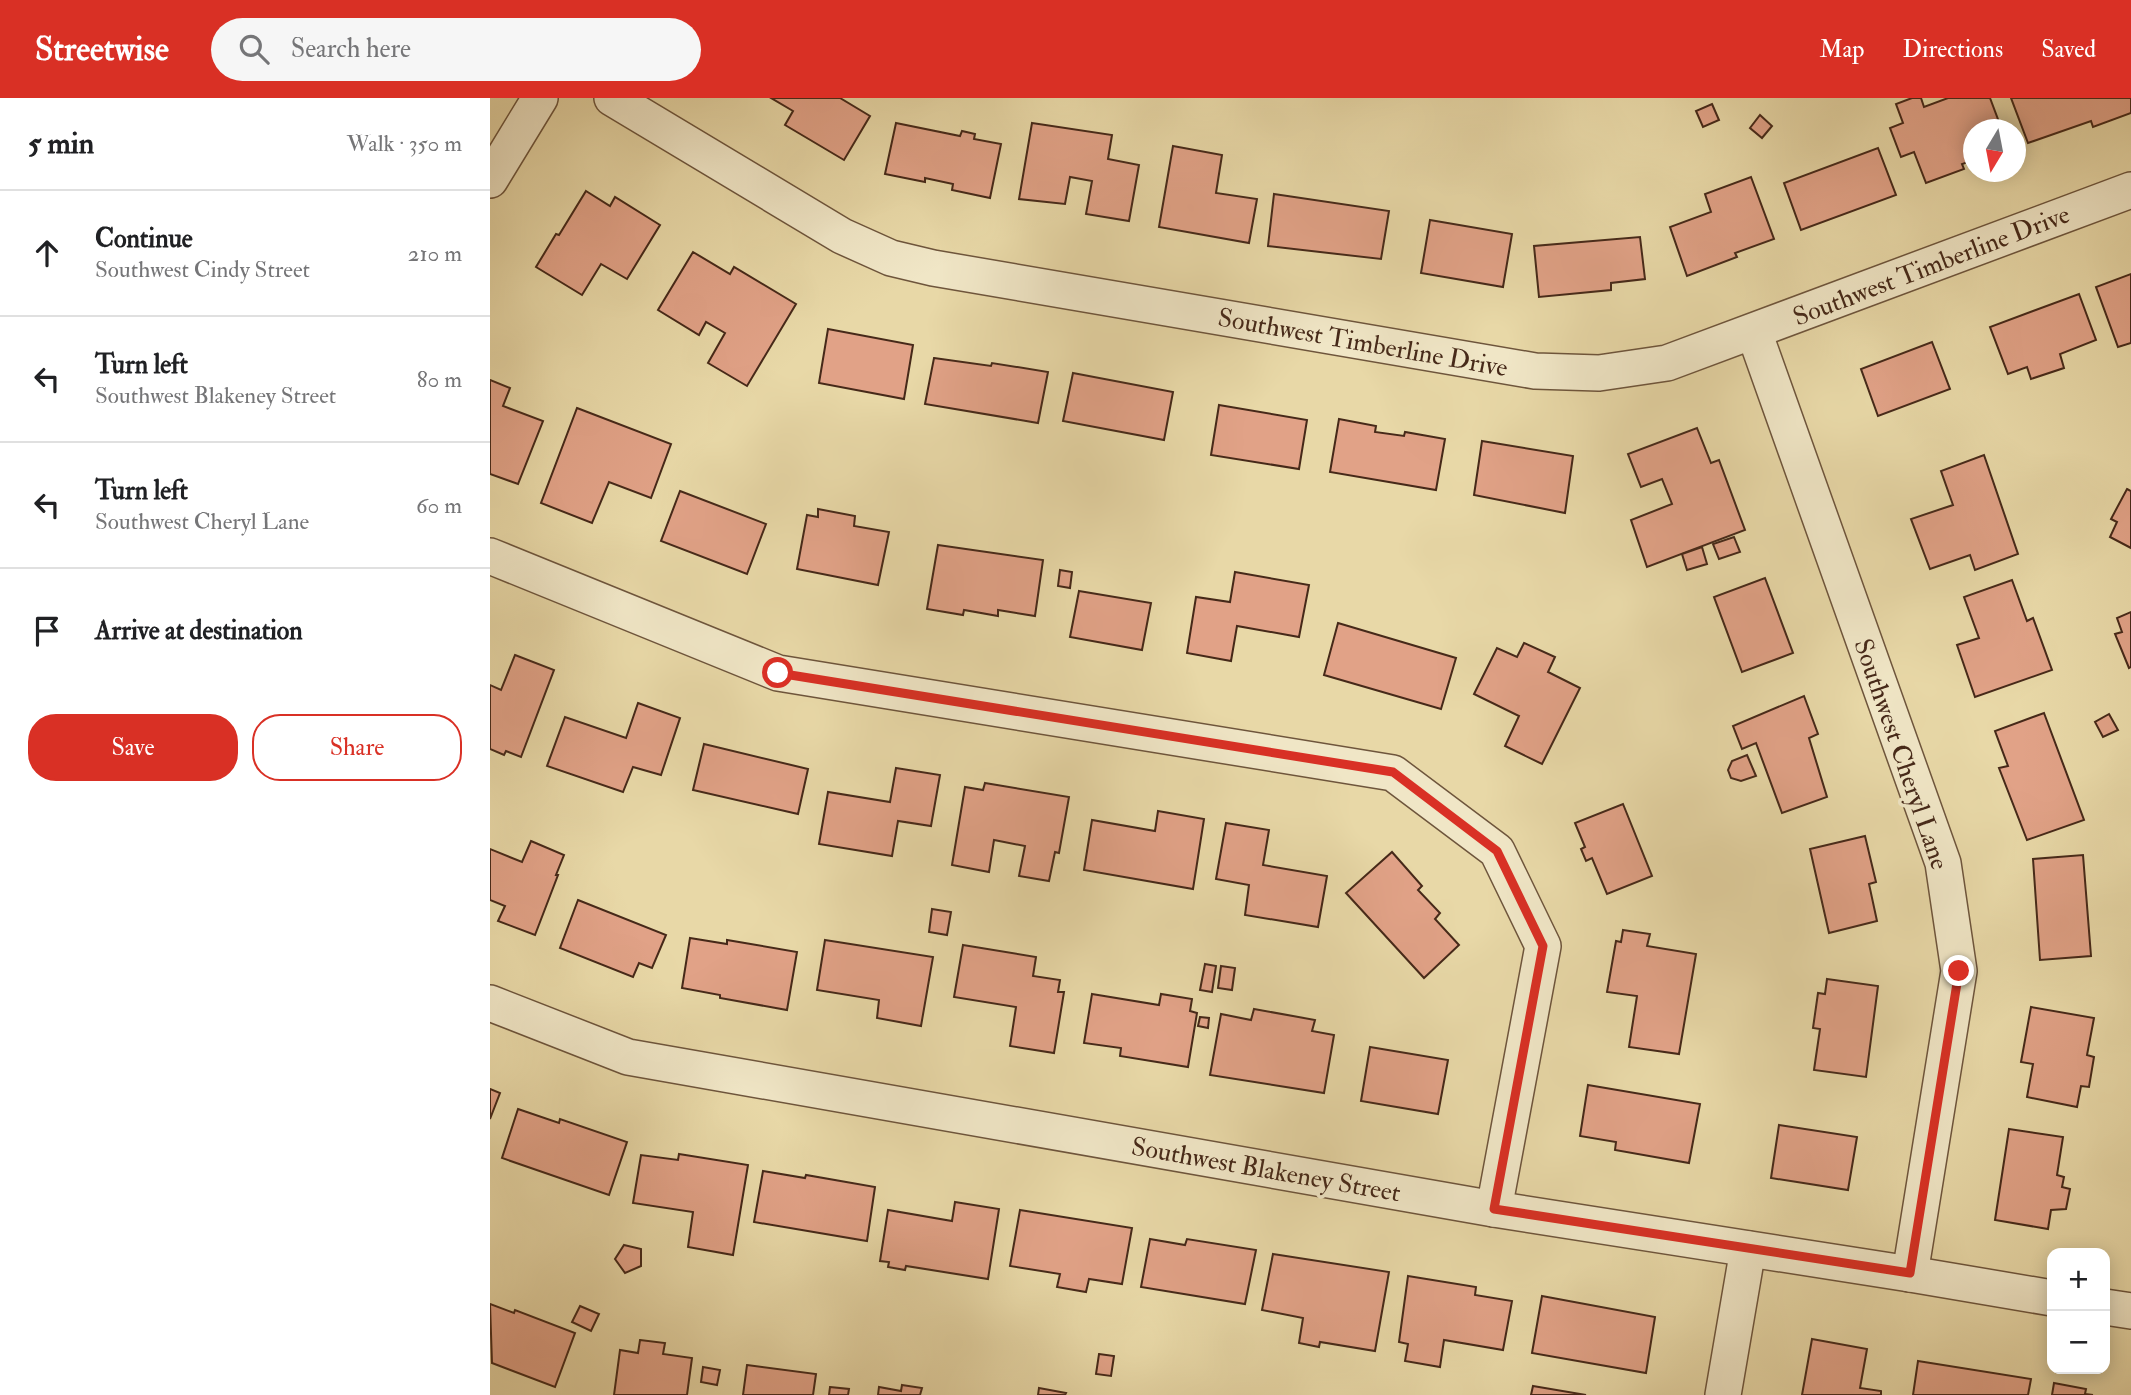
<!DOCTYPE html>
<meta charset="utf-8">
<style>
body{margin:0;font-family:"IM FELL Double Pica",serif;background:#f6f6f6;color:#202124}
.controls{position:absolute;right:21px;bottom:21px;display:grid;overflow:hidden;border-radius:14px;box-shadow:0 4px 18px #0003}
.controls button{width:63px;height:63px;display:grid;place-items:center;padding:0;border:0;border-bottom:2px solid #e0e0e0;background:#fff;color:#202124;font:35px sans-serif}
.compass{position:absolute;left:1473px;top:21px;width:63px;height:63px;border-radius:50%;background:#fff;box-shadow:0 4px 18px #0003;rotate:190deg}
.stop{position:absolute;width:21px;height:21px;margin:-16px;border:5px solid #d93025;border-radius:50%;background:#fff}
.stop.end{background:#d93025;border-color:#fff;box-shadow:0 2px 7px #0008}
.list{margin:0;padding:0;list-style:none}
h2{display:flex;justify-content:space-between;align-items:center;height:91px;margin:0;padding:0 28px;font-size:30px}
h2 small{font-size:23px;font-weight:400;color:#757577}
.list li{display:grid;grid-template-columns:46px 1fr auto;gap:21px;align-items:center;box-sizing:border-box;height:126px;padding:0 28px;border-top:2px solid #e0e0e0}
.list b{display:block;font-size:26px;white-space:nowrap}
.list p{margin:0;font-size:23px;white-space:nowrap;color:#757577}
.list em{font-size:23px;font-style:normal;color:#757577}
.actions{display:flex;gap:14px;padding:21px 28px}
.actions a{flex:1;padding:16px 0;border:2px solid #d93025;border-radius:28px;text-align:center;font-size:24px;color:#d93025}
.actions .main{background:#d93025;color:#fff}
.icon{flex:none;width:38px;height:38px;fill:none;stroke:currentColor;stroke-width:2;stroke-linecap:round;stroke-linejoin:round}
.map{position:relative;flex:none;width:1641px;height:1297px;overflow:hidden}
header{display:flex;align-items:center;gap:42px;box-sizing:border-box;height:98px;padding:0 35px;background:#d93025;color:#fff}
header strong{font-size:33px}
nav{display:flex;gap:38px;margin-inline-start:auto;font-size:24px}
.search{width:490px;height:63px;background:#f6f6f6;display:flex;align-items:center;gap:18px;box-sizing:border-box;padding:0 24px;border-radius:38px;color:#757577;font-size:26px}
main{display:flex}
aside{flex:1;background:#fff}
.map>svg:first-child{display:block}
.building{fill:#e1a287;stroke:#462919;stroke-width:2}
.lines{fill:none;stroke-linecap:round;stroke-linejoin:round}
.minor-casing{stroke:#6e553c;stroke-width:38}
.minor{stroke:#f0e6c6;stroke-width:35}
.route{stroke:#d93025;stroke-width:9}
.labels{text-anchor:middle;stroke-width:7;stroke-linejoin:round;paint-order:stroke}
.street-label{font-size:26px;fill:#462919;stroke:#f0e6c6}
</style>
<header>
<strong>Streetwise</strong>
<div class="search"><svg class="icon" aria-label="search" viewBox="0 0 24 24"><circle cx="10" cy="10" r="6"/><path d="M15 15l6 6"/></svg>Search here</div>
<nav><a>Map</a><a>Directions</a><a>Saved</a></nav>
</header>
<main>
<aside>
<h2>5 min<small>Walk · 350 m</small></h2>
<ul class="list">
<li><svg class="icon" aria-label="ahead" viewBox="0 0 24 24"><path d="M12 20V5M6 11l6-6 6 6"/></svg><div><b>Continue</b><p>Southwest Cindy Street</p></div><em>210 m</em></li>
<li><svg class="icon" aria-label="left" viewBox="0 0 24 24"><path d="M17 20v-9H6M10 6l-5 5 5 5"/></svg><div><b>Turn left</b><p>Southwest Blakeney Street</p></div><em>80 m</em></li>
<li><svg class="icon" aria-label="left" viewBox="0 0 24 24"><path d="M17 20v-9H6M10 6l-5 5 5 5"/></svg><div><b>Turn left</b><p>Southwest Cheryl Lane</p></div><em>60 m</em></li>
<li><svg class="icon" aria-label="arrive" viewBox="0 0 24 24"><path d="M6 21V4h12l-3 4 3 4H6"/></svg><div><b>Arrive at destination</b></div></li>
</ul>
<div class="actions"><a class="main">Save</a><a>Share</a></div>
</aside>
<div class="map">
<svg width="1641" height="1297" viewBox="0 0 1641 1297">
<rect width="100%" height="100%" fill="#e8d8a7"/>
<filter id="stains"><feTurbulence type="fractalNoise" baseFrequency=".00286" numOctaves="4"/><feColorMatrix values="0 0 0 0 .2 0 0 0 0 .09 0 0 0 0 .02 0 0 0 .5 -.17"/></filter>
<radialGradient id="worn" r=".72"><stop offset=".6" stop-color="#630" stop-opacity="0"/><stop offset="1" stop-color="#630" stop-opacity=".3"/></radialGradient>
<g class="building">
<polygon points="281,0 350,0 380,18 354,62 295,27 303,13"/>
<polygon points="1422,0 1431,0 1434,9 1458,0 1500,0 1512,32 1484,32 1484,62 1472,66 1474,71 1436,85 1424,54 1411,59 1400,30 1413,25 1406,6"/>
<polygon points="1521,0 1641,0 1641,15 1603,29 1601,23 1538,45"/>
<polygon points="1222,6 1229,22 1213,29 1206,13"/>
<polygon points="1270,17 1282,28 1272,40 1260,30"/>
<polygon points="406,25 470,38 472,33 485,36 484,41 511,46 500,100 462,92 463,86 435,80 435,84 395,76"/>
<polygon points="542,25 622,37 618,61 649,67 639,123 596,116 602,83 580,79 575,106 529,101"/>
<polygon points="683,48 732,57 726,95 767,101 759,145 669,129"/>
<polygon points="1388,50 1406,97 1311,132 1294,85"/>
<polygon points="1261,79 1284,141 1245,155 1247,159 1197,178 1180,129 1221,114 1215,96"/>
<polygon points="96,93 120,108 125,99 170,127 137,181 111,166 92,197 46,169 66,136 69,137"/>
<polygon points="784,96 899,113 891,161 778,148"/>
<polygon points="940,122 1022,136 1013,189 931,175"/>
<polygon points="1150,139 1155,181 1121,185 1121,192 1049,199 1044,148"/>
<polygon points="203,154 240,176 244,169 306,206 257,288 218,265 235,235 216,224 209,237 168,212"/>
<polygon points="1641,176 1641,245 1628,249 1606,189"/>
<polygon points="1589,196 1606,242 1570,256 1574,270 1541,281 1537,269 1518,276 1500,229"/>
<polygon points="338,231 423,247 414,301 329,285"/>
<polygon points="1442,244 1460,291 1388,318 1371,271"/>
<polygon points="444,260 501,268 502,265 558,274 548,325 435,306"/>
<polygon points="583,275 683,294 674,342 573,323"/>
<polygon points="0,282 20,290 13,308 53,323 28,386 0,376"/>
<polygon points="729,307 817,322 809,371 721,357"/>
<polygon points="87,310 181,346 161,400 119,384 102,425 51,405"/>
<polygon points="849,321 886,328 885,334 914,338 915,334 955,341 946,392 840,374"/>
<polygon points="1207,330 1221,365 1229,362 1255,432 1157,469 1141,422 1182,406 1172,381 1151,389 1138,356"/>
<polygon points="992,343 1083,358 1075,415 984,397"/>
<polygon points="1494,357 1528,456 1485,472 1480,457 1440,471 1421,421 1463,407 1451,373"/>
<polygon points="1637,391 1641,393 1641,450 1620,439 1627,424 1621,421"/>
<polygon points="190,393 276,426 257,476 171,443"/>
<polygon points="328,411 365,418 364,428 399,434 388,487 307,471 317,417 328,419"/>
<polygon points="1244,439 1250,454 1229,461 1223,446"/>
<polygon points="448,447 553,462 545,518 508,512 508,518 474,512 473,517 437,511"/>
<polygon points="1212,449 1217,466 1197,472 1192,456"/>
<polygon points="570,472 582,474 580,490 568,488"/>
<polygon points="745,474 819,487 809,539 747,528 741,563 697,555 706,499 740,504"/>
<polygon points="1275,480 1303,555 1252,574 1224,499"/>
<polygon points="1522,482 1537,523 1543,520 1562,572 1485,599 1467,547 1489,540 1474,499"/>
<polygon points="589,493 661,505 652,552 580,539"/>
<polygon points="1641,514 1641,569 1639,570 1625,536 1632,534 1627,520"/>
<polygon points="848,525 966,560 951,611 834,577"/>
<polygon points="1034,545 1065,559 1058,574 1090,590 1052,666 1015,648 1029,618 984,596 1007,550 1027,559"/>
<polygon points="25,557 64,572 31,659 16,653 14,657 0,651 0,587 11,592"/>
<polygon points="1314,598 1328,636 1319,640 1337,699 1292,715 1266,645 1252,651 1243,628"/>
<polygon points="148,605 190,620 171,677 143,669 133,694 57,668 75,619 136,640"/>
<polygon points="1554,615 1594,722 1537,742 1509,670 1518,668 1505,633"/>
<polygon points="1619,616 1628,632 1613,639 1605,624"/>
<polygon points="214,646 318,671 308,716 203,692"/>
<polygon points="1257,657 1266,678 1251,683 1241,680 1238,672 1242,663"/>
<polygon points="406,670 450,677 441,728 408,723 402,758 329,746 338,694 400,704"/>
<polygon points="495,685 579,699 569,755 565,754 559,783 529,778 535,748 504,742 499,774 462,767 475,689 493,692"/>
<polygon points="1133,706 1162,778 1117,796 1102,760 1096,763 1091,751 1095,749 1085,725"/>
<polygon points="668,713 714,721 703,791 594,772 602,722 665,733"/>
<polygon points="736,725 779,732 773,767 837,778 828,829 755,817 759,787 726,781"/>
<polygon points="1375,738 1386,784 1379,786 1387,823 1339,835 1320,751"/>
<polygon points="41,743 74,757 66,777 68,777 45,837 8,823 15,808 0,802 0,751 32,764"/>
<polygon points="902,754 932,788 928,792 950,815 945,821 969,847 934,880 856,795"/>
<polygon points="1593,757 1601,858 1550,862 1543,761"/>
<polygon points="88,802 176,837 162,870 149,865 143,879 70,850"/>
<polygon points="442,811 461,814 457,837 439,834"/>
<polygon points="1133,832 1160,836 1157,848 1206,856 1189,956 1139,949 1147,898 1117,894 1126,843 1131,844"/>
<polygon points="200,840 237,846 237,842 307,854 297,912 230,900 230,897 192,890"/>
<polygon points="335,842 443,859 431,928 387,920 389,902 327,892"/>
<polygon points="473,847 546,859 543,878 570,882 568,894 574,894 564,955 520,948 526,909 464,899"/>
<polygon points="715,866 726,868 722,894 710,892"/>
<polygon points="731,868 745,870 742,892 728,890"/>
<polygon points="1337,881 1388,888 1376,979 1324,972 1330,931 1323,930 1328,895 1335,896"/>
<polygon points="602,896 669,907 671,896 702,901 700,913 707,915 698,969 630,958 631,950 594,945"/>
<polygon points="1541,909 1604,920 1597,957 1604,959 1599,989 1591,988 1587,1009 1537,999 1543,966 1531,964"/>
<polygon points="764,911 825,922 822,933 844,937 834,995 720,977 731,916 761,922"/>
<polygon points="710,919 719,920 718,930 708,928"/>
<polygon points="880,949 958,962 948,1016 871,1003"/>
<polygon points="1098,987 1210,1006 1199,1065 1125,1052 1126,1044 1090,1038"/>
<polygon points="0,991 10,995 0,1021"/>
<polygon points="28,1011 69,1025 70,1021 137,1044 119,1097 12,1060"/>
<polygon points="1289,1027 1367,1039 1358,1092 1281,1080"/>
<polygon points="1519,1031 1573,1039 1567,1077 1574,1079 1572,1089 1580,1091 1576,1111 1561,1112 1558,1131 1505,1122"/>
<polygon points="189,1056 258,1067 243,1157 198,1149 203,1114 143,1105 151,1057 188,1062"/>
<polygon points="273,1073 315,1080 316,1077 385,1089 377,1143 264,1124"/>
<polygon points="465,1104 509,1111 498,1181 416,1168 415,1172 398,1169 399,1164 390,1163 398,1112 462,1123"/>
<polygon points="530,1112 642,1130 632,1186 599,1181 596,1194 567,1189 570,1176 520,1168"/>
<polygon points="660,1141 695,1147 697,1141 766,1152 755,1206 651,1189"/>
<polygon points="134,1147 151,1151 151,1168 135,1175 125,1161"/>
<polygon points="783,1156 899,1174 885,1253 830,1244 829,1249 809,1245 813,1220 772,1212"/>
<polygon points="918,1178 986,1189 985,1197 1022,1203 1013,1252 954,1242 950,1269 915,1263 918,1246 909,1244"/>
<polygon points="1052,1198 1165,1219 1156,1275 1042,1255"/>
<polygon points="0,1206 24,1215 25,1212 85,1235 65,1289 2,1265"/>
<polygon points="90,1208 109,1216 101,1233 82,1224"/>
<polygon points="1322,1241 1377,1251 1370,1290 1391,1293 1391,1297 1312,1297"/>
<polygon points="150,1242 175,1245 173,1256 202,1260 197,1297 124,1297 130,1252 148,1255"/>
<polygon points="609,1256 624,1258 621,1278 606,1276"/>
<polygon points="1428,1263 1541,1281 1538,1297 1423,1297"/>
<polygon points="257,1267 326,1276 323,1297 253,1297"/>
<polygon points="213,1269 230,1272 227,1287 211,1284"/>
<polygon points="1564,1285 1596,1291 1595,1296 1603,1297 1562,1297"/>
<polygon points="412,1287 432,1290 430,1297 388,1297 389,1289 411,1293"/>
<polygon points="1043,1288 1096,1297 1041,1297"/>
<polygon points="340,1289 359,1291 358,1297 339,1297"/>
<polygon points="549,1290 576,1295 575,1297 548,1297"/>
</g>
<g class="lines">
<defs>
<g id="minor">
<polyline points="122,0 352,138 401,160 443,170 1045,273 1109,275 1177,265 1641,92"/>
<polyline points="0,82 50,0"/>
<polyline points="1264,234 1453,765 1469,873 1420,1176"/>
<polyline points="0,458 288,575 903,675 1007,753 1053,848 1004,1111"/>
<polyline points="0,905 138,959 1004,1111 1420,1176 1562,1200"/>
<polyline points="1615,1209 1641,1213"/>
<polyline points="1233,1297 1258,1151"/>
</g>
</defs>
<use href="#minor" class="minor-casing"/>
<use href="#minor" class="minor"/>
</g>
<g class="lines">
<polyline class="route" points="288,575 903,674 1007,753 1053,848 1004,1111 1420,1175 1469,873"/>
</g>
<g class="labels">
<g class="street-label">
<text transform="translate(1441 167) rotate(-21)" y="9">Southwest Timberline Drive</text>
<text transform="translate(873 244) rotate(10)" y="9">Southwest Timberline Drive</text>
<text transform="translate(1412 656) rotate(71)" y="9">Southwest Cheryl Lane</text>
<text transform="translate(776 1071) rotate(10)" y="9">Southwest Blakeney Street</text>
</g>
</g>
<rect width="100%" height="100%" filter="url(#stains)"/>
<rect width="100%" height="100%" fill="url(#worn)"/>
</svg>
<div class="controls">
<button>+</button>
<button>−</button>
</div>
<svg class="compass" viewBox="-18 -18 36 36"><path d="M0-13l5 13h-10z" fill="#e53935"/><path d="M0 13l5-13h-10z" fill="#757577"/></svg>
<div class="stop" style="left:288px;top:575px"></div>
<div class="stop end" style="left:1469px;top:873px"></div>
</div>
</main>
